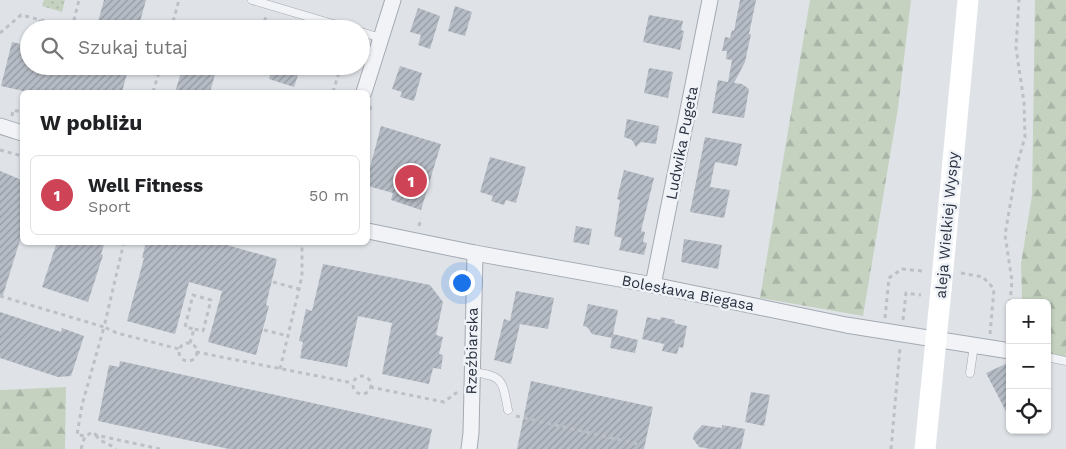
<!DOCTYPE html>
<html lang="pl">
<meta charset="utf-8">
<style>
body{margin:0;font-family:"Work Sans",sans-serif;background:#f6f6f6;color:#202124}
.controls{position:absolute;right:15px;bottom:15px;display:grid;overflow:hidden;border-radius:8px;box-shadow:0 1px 4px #0004}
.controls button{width:45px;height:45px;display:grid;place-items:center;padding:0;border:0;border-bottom:1px solid #e0e0e0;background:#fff;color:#202124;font:25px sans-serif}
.you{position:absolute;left:461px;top:282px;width:18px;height:18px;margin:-12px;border:4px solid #fff;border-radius:50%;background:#1a73e8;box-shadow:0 0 0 8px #1a73e833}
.badge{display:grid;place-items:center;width:32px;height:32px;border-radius:50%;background:#cf4357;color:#fff;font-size:16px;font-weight:700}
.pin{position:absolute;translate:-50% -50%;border:2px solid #fff;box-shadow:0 1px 5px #0006}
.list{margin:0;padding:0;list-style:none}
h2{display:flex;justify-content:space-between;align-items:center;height:65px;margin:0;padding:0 20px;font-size:21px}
h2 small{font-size:16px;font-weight:400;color:#757577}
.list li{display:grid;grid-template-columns:32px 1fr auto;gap:15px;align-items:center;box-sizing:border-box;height:80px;margin:0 10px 10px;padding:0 10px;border:1px solid #e0e0e0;border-radius:8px}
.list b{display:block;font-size:19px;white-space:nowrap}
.list p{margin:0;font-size:16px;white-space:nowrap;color:#757577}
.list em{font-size:16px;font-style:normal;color:#757577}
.icon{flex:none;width:28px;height:28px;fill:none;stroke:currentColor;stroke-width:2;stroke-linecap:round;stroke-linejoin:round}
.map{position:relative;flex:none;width:1066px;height:449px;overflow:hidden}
.search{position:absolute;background:#fff;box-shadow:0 1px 4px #0004;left:20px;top:20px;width:350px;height:55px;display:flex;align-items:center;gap:12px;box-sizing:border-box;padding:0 18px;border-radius:28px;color:#757577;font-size:19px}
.panel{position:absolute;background:#fff;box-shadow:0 1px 4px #0004;left:20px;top:90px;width:350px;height:155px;border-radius:8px}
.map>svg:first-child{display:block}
.grass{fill:url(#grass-dots)}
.forest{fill:url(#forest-firs)}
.building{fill:url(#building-hatch)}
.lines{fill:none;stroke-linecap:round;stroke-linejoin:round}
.lane-casing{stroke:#a4aab2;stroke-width:9}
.street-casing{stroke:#a4aab2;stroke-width:17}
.path{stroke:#bdc0c7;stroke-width:3;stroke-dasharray:4 4;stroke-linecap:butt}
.lane{stroke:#f2f3f7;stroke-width:8}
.street{stroke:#f2f3f7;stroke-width:15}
.secondary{stroke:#fff;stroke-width:21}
.secondary-bridge{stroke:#fff;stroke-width:21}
.labels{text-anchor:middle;stroke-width:5;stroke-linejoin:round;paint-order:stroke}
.street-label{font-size:15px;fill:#283040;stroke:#eff2f6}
</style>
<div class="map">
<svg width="1066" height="449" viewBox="0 0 1066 449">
<defs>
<pattern id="grass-dots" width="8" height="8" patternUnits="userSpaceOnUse" patternTransform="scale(1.25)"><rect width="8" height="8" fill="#c5d2c0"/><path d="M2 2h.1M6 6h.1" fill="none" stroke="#a9b5a6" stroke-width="1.8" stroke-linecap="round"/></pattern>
<pattern id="forest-firs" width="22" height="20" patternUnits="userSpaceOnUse" patternTransform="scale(1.25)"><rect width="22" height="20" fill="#c5d2c0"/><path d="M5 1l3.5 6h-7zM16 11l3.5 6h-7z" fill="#a9b5a6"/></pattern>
<pattern id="building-hatch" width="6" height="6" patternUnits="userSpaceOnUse" patternTransform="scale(1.25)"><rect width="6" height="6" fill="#b6bcc5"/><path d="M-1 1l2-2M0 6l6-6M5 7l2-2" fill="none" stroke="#9499a1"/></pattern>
</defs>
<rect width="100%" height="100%" fill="#dfe3e8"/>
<polygon class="grass" points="44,0 65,0 62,12 42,6"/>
<g class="forest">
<polygon points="810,0 911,0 898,108 863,316 760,298"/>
<polygon points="1035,0 1066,0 1066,357 1047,353 1047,303 1022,303 1022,298 1021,264 1032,195"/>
<polygon points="66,387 65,449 0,449 0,390"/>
</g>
<g class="building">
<polygon points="104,0 146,0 138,29 96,29"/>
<polygon points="740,0 756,0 749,34 751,34 745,62 734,83 742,84 749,89 744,118 712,113 718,80 728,82 732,60 726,59 727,51 722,51 725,37 730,38 732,30 734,31"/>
<polygon points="455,6 472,12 465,36 448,31"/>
<polygon points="418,8 440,16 430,49 418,45 421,35 410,32"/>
<polygon points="649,15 683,21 681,30 684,31 680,50 643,42"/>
<polygon points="12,42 29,46 29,66 129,66 122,92 28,92 1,86"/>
<polygon points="183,66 213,66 212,70 216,71 210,92 175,92"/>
<polygon points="273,66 301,66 294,87 269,79"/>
<polygon points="400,66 422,73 414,101 400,97 402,92 392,89"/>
<polygon points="649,68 673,72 668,98 644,93"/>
<polygon points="627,119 659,126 656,144 641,142 636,147 632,140 624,137"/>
<polygon points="381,126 441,144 421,210 391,200 393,193 368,186 368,175"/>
<polygon points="705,137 742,144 737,166 715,162 710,187 730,190 724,218 690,212"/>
<polygon points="490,157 526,167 516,203 506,200 504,205 491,201 493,196 480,192"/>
<polygon points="624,170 654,178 641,231 645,232 643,242 647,243 644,255 619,250 622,238 614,236 620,200 617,199"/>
<polygon points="0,171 22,180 22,234 3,295 0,295"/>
<polygon points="576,226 592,229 589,245 573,242"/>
<polygon points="684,239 722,245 718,269 681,262"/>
<polygon points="57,242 105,242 101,254 103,255 88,302 42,287"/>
<polygon points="146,242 216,242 277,259 266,305 269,306 256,355 208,342 222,291 189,282 175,334 127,321 144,258 142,258"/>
<polygon points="323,264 430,285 443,302 436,335 443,337 439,354 443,355 441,369 433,368 429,384 382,374 392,323 358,316 347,367 300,358 303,342 299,341 306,309 312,311"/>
<polygon points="516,291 554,298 548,329 520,324 511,364 494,360 504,319 510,321"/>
<polygon points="588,304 618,310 613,334 638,340 635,353 610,348 612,338 592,334 587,327 583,326"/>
<polygon points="0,312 61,332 62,328 84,336 71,376 58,377 0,358"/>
<polygon points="647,317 660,320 661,317 675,320 674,323 687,326 683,348 679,347 677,354 662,351 664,344 642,339"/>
<polygon points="120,361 432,429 428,449 229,449 98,421 109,365 119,367"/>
<polygon points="1010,362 1010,419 986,373"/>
<polygon points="531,381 653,407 644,449 517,449"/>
<polygon points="751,392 770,395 764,426 745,422"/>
<polygon points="702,425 722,428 722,425 745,429 741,449 710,449 699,447 693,439 694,434"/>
</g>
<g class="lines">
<defs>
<g id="lane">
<polyline points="252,0 350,29"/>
<polyline points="361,32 381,38"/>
<polyline points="1047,357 1066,361"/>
<path d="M 472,372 C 504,376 502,380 508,410"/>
<polyline points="970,373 974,345"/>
</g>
<g id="street">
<polyline points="364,92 393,0"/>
<polyline points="0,126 22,133"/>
<polyline points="368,231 475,253 653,285 846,325 1010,351"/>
<polyline points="653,285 710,0"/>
<polyline points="469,449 471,433 475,253"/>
</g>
</defs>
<use href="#lane" class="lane-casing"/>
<use href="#street" class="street-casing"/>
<g class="path">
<polyline points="38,29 40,20"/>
<polyline points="171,29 179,0"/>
<polyline points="263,29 266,15"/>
<polyline points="0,33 21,15 72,28 79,0"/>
<polyline points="305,66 340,69 341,66"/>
<polyline points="161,67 181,73"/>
<polyline points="153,92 161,66"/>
<polyline points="333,92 340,69"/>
<polyline points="12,116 13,110 22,112"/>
<polyline points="368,118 371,105"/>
<polyline points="0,150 22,156"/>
<polyline points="419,226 421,218"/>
<polyline points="294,242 302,244"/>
<polyline points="961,273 983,277 994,289 990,334"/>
<polyline points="273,282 299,289"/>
<polyline points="0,296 104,327 124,242"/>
<polyline points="1010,303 1012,281 1005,235 1017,165 1025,137 1024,102 1016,48 1019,0"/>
<polyline points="1010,310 1010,312"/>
<polyline points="885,318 889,278 902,269 923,271"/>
<polyline points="903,320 906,293 921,295"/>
<polyline points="264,330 288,336"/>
<polyline points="190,343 194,329 185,327 193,295 211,300 203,331 194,329"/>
<circle cx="188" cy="352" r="9"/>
<polyline points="196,352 353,383"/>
<polyline points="280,369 300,285 302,274 302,242"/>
<circle cx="362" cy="385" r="9"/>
<polyline points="370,387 444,402 456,393 458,393"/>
<polyline points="516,416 638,444"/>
<path d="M 96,435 C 100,443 110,443 116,449"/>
<polyline points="81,449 85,436"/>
<polyline points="160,449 96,435 93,432 85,436 77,435 82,405 104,327 117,333 179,349"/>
<polyline points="891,449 900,348"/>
</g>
<use href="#lane" class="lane"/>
<use href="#street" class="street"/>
<polyline class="secondary" points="941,290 968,0"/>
<polyline class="secondary-bridge" points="925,449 941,290"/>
</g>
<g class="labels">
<g class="street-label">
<text transform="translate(682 143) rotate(-79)" y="5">Ludwika Pugeta</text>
<text transform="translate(947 225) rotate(-85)" y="5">aleja Wielkiej Wyspy</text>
<text transform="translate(688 293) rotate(11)" y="5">Bolesława Biegasa</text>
<text transform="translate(472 351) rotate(-89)" y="5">Rzeźbiarska</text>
</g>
</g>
</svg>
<div class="controls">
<button>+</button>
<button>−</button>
<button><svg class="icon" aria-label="locate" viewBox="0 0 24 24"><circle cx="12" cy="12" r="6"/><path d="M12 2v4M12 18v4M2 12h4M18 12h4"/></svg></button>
</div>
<div class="you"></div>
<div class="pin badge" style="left:411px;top:181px">1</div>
<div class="search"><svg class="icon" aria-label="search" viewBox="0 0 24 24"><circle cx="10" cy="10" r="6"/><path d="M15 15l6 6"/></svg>Szukaj tutaj</div>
<section class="panel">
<h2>W pobliżu<small></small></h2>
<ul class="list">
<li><span class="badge">1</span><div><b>Well Fitness</b><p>Sport</p></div><em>50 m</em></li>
</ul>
</section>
</div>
